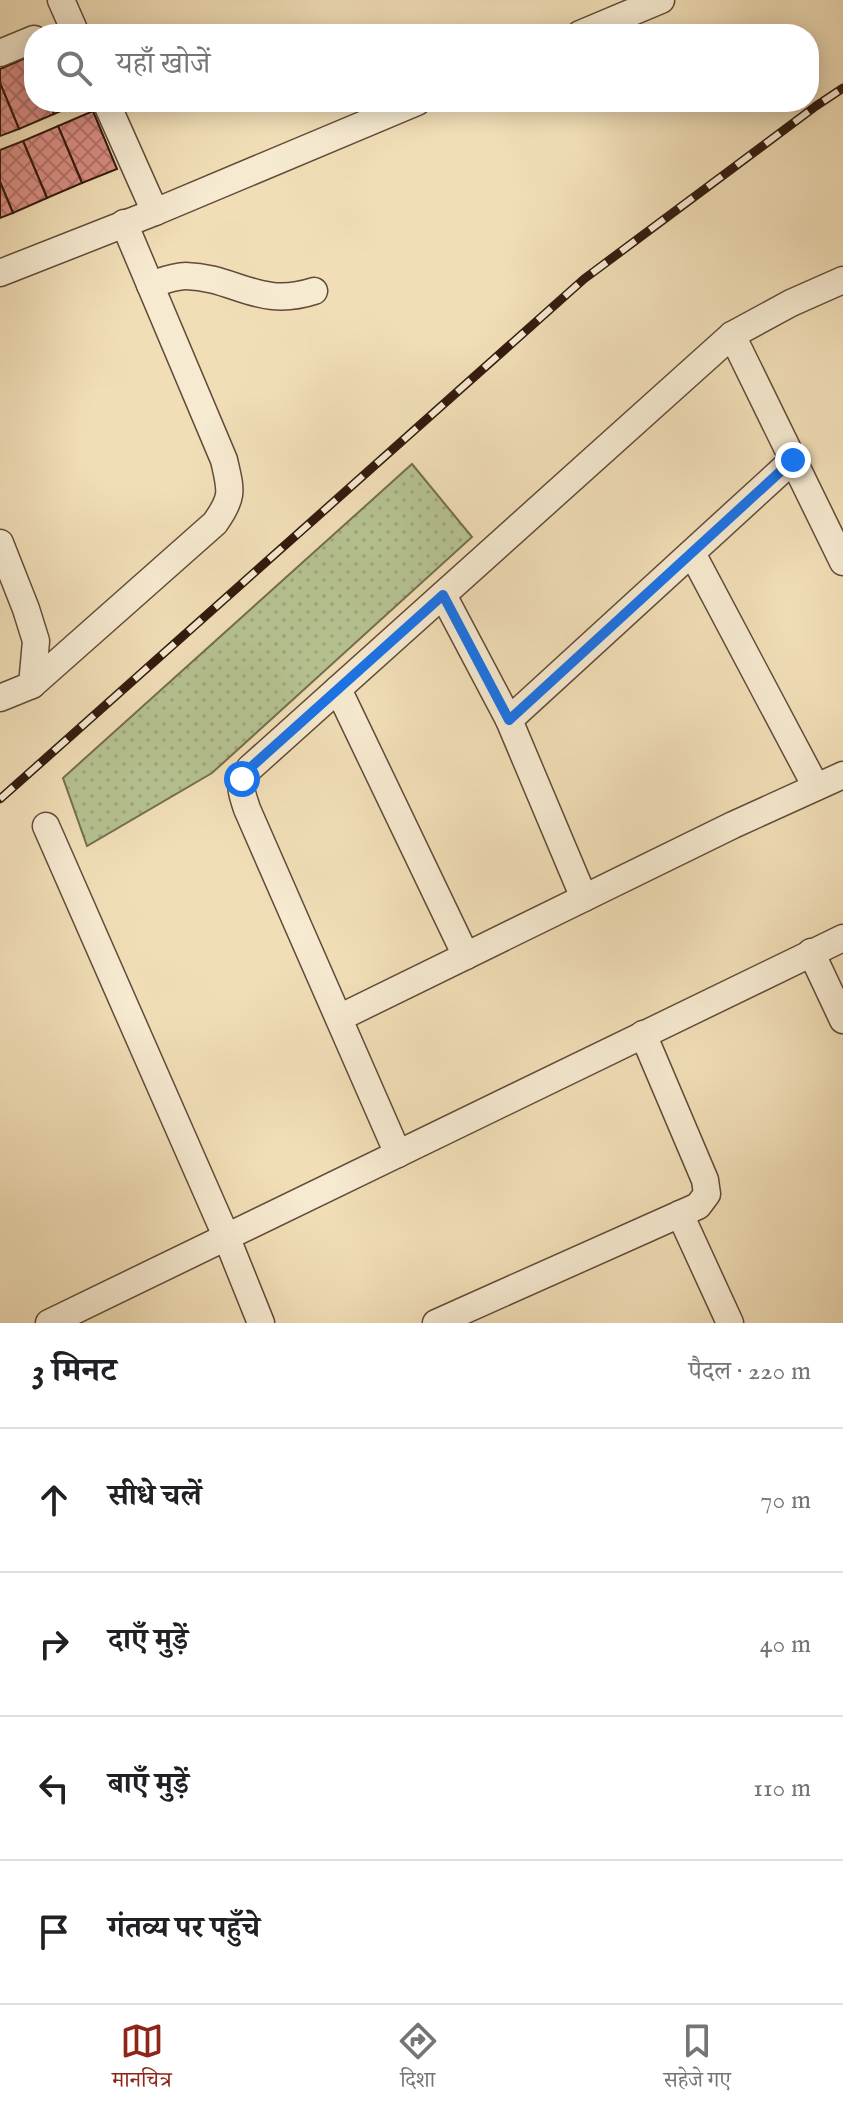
<!DOCTYPE html>
<html lang="hi">
<meta charset="utf-8">
<style>
body{margin:0;font-family:"IM FELL English","Noto Serif Devanagari",serif;background:#f6f6f6;color:#202124}
.stop{position:absolute;width:24px;height:24px;margin:-18px;border:6px solid #1a73e8;border-radius:50%;background:#fff}
.stop.end{background:#1a73e8;border-color:#fff;box-shadow:0 2px 8px #0008}
.list{margin:0;padding:0;list-style:none}
h2{display:flex;justify-content:space-between;align-items:center;height:104px;margin:0;padding:0 32px;font-size:34px}
h2 small{font-size:26px;font-weight:400;color:#757577}
.list li{display:grid;grid-template-columns:52px 1fr auto;gap:24px;align-items:center;box-sizing:border-box;height:144px;padding:0 32px;border-top:2px solid #e0e0e0}
.list b{display:block;font-size:30px;white-space:nowrap}
.list em{font-size:26px;font-style:normal;color:#757577}
.icon{flex:none;width:44px;height:44px;fill:none;stroke:currentColor;stroke-width:2;stroke-linecap:round;stroke-linejoin:round}
.map{position:relative;flex:none;width:843px;height:1323px;overflow:hidden}
.search{position:absolute;background:#fff;box-shadow:0 4px 20px #0003;left:24px;right:24px;top:24px;height:88px;display:flex;align-items:center;gap:20px;box-sizing:border-box;padding:0 28px;border-radius:32px;color:#757577;font-size:30px}
.sheet{height:680px;background:#fff}
nav{display:flex;justify-content:space-around;align-items:center;box-sizing:border-box;height:112px;border-top:2px solid #e0e0e0;background:#fff;font-size:22px;color:#757577}
nav a{display:grid;justify-items:center;gap:4px}
nav .on{color:#8f2418}
.map>svg:first-child{display:block}
.park{fill:url(#park-dots);stroke:#746e4f;stroke-width:2}
.building{fill:url(#building-cross-hatch);stroke:#321a0d;stroke-width:2}
.lines{fill:none;stroke-linecap:round;stroke-linejoin:round}
.minor-casing{stroke:#624b38;stroke-width:29}
.minor{stroke:#f6ead0;stroke-width:26}
.rail-casing{stroke:#321a0d;stroke-width:9}
.rail{stroke:#f6ead0;stroke-width:6;stroke-dasharray:18;stroke-linecap:butt}
.route{stroke:#1a73e8;stroke-width:10}
</style>
<div class="map">
<svg width="843" height="1323" viewBox="0 0 843 1323">
<defs>
<pattern id="park-dots" width="8" height="8" patternUnits="userSpaceOnUse" patternTransform="scale(2)"><rect width="8" height="8" fill="#b6c291"/><path d="M2 2h.1M6 6h.1" fill="none" stroke="#9da67c" stroke-width="1.8" stroke-linecap="round"/></pattern>
<pattern id="building-cross-hatch" width="8" height="8" patternUnits="userSpaceOnUse" patternTransform="scale(2)"><rect width="8" height="8" fill="#db8d83"/><path d="M0 0l8 8M0 8l8-8" fill="none" stroke="#b2726a"/></pattern>
</defs>
<rect width="100%" height="100%" fill="#f1deb7"/>
<filter id="stains"><feTurbulence type="fractalNoise" baseFrequency=".0025" numOctaves="4"/><feColorMatrix values="0 0 0 0 .2 0 0 0 0 .09 0 0 0 0 .02 0 0 0 .5 -.17"/></filter>
<radialGradient id="worn" r=".72"><stop offset=".6" stop-color="#630" stop-opacity="0"/><stop offset="1" stop-color="#630" stop-opacity=".3"/></radialGradient>
<polygon class="park" points="412,464 472,537 212,773 87,846 63,778"/>
<g class="building">
<polygon points="30,56 34,66 34,102 49,102 54,114 19,129 0,83 0,69"/>
<polygon points="0,83 19,129 0,136"/>
<polygon points="49,102 82,102 54,114"/>
<polygon points="93,111 117,169 82,183 58,126"/>
<polygon points="58,126 82,183 47,198 23,141"/>
<polygon points="23,141 47,198 13,213 0,182 0,150"/>
<polygon points="0,182 13,213 0,218"/>
</g>
<g class="lines">
<defs>
<g id="minor">
<polyline points="61,0 76,34"/>
<polyline points="580,34 661,0"/>
<polyline points="0,53 34,39"/>
<polyline points="106,102 155,212"/>
<polyline points="0,273 155,212 417,102"/>
<path d="M 150,285 C 162,281 174,276 186,276 C 235,277 259,309 314,291"/>
<polyline points="732,335 843,562"/>
<polyline points="0,543 26,609 36,641 32,685"/>
<polyline points="692,553 816,787"/>
<polyline points="443,595 509,720 584,898"/>
<polyline points="338,689 466,956"/>
<path d="M 0,698 L 32,685 L 215,523 C 234,496 231,491 224,460 L 124,223"/>
<polyline points="509,720 793,460"/>
<polyline points="46,826 226,1236 261,1323"/>
<polyline points="811,952 843,1020"/>
<polyline points="339,1018 733,825 843,775"/>
<path d="M 398,1154 L 247,809 C 241,790 237,785 250,768 L 732,335 L 791,303 L 843,280"/>
<polyline points="680,1214 730,1323"/>
<polyline points="49,1323 843,938"/>
<polyline points="436,1323 698,1206 707,1194 705,1180 643,1034"/>
</g>
</defs>
<use href="#minor" class="minor-casing"/>
<use href="#minor" class="minor"/>
<defs>
<polyline id="rail" points="0,799 584,279 816,106 843,88"/>
</defs>
<use href="#rail" class="rail-casing"/>
<use href="#rail" class="rail"/>
</g>
<g class="lines">
<polyline class="route" points="242,779 250,768 443,595 509,720 793,460"/>
</g>
<rect width="100%" height="100%" filter="url(#stains)"/>
<rect width="100%" height="100%" fill="url(#worn)"/>
</svg>
<div class="stop" style="left:242px;top:779px"></div>
<div class="stop end" style="left:793px;top:460px"></div>
<div class="search"><svg class="icon" aria-label="search" viewBox="0 0 24 24"><circle cx="10" cy="10" r="6"/><path d="M15 15l6 6"/></svg>यहाँ खोजें</div>
</div>
<section class="sheet">
<h2>3 मिनट<small>पैदल · 220 m</small></h2>
<ul class="list">
<li><svg class="icon" aria-label="ahead" viewBox="0 0 24 24"><path d="M12 20V5M6 11l6-6 6 6"/></svg><div><b>सीधे चलें</b></div><em>70 m</em></li>
<li><svg class="icon" aria-label="right" viewBox="0 0 24 24"><path d="M7 20v-9h11M14 6l5 5-5 5"/></svg><div><b>दाएँ मुड़ें</b></div><em>40 m</em></li>
<li><svg class="icon" aria-label="left" viewBox="0 0 24 24"><path d="M17 20v-9H6M10 6l-5 5 5 5"/></svg><div><b>बाएँ मुड़ें</b></div><em>110 m</em></li>
<li><svg class="icon" aria-label="arrive" viewBox="0 0 24 24"><path d="M6 21V4h12l-3 4 3 4H6"/></svg><div><b>गंतव्य पर पहुँचे</b></div></li>
</ul>
</section>
<nav>
<a class="on"><svg class="icon" aria-label="map" viewBox="0 0 24 24"><path d="M3 6l6-2 6 2 6-2v14l-6 2-6-2-6 2zM9 4v14M15 6v14"/></svg>मानचित्र</a>
<a><svg class="icon" aria-label="directions" viewBox="0 0 24 24"><path d="M12 3l9 9-9 9-9-9zM9 14v-3h6M13 9l2 2-2 2"/></svg>दिशा</a>
<a><svg class="icon" aria-label="saved" viewBox="0 0 24 24"><path d="M7 4h10v16l-5-4-5 4z"/></svg>सहेजे गए</a>
</nav>
